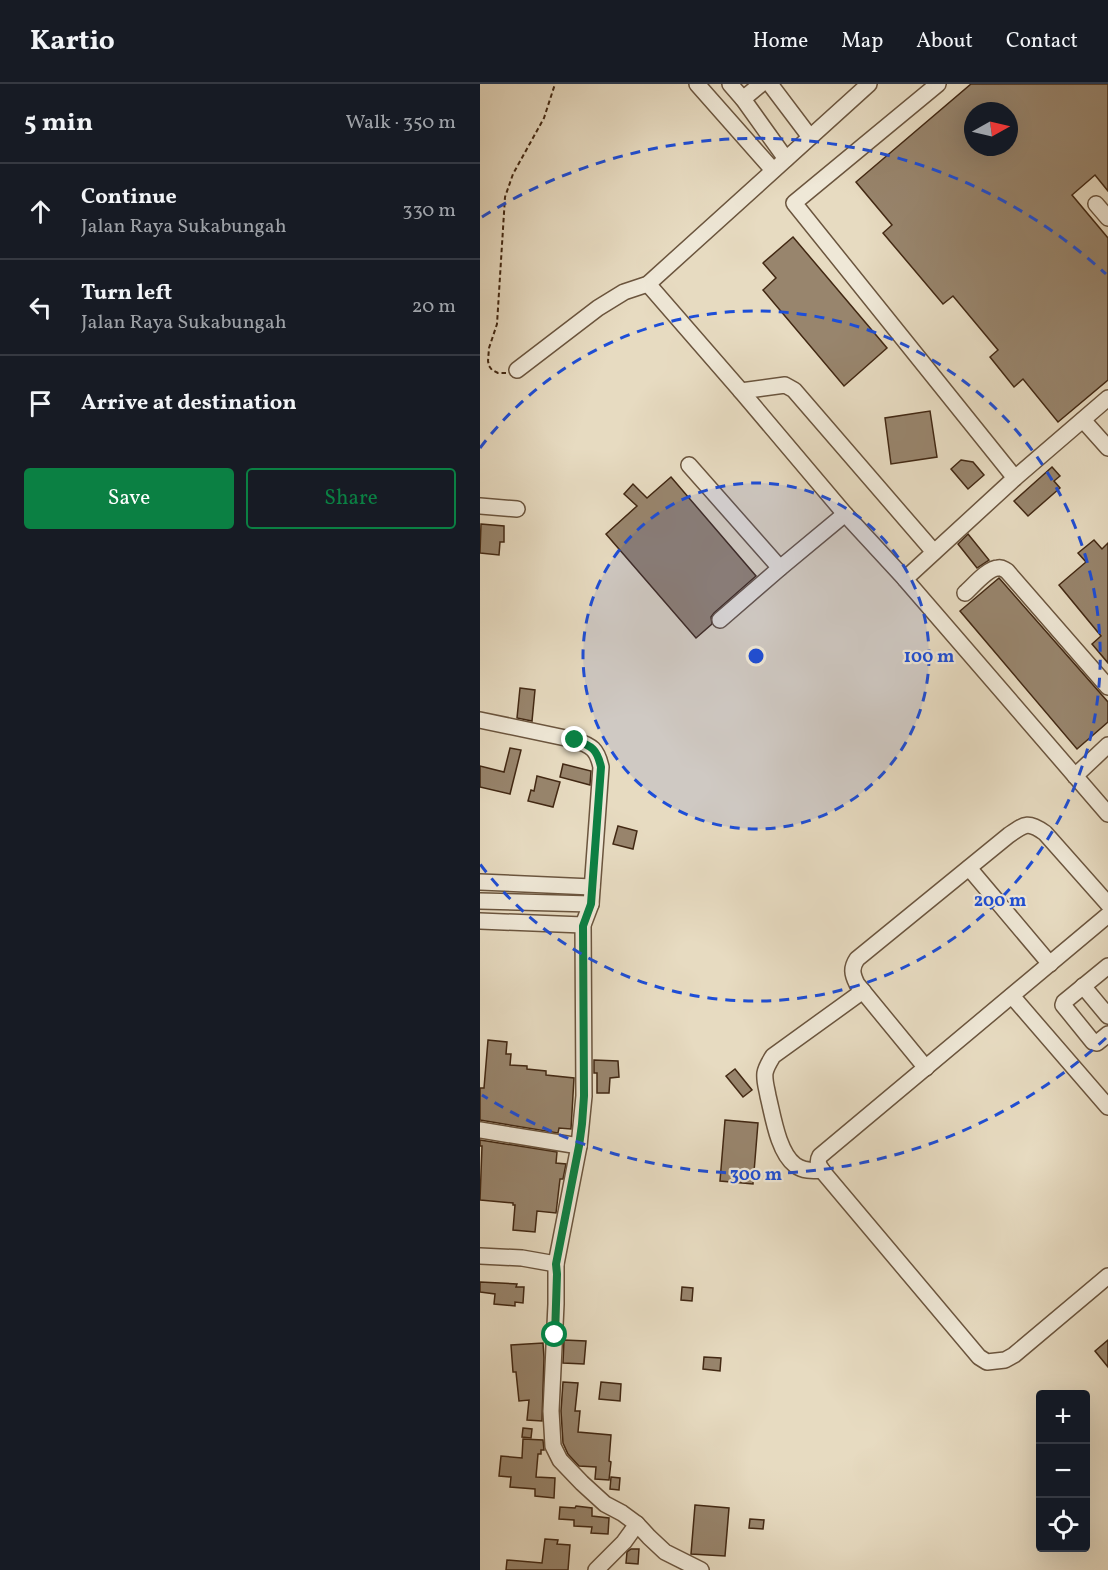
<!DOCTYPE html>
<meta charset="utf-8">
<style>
body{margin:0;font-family:Vollkorn,serif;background:#242831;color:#f1f3f6}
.controls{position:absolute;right:18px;bottom:18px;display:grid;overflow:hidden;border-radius:6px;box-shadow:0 6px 24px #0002}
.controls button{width:54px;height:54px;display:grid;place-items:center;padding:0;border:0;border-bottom:2px solid #363941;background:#171b24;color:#f1f3f6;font:30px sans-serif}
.compass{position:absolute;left:484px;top:18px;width:54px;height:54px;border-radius:50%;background:#171b24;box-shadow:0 6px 24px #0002;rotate:82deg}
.stop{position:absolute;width:18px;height:18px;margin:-14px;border:4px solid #0b8043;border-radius:50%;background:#fff}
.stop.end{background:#0b8043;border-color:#fff;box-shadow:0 2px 6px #0008}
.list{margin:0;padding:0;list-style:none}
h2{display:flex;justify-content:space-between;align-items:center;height:78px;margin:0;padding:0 24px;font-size:26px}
h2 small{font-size:20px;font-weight:400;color:#9ea1a6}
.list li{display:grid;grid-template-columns:39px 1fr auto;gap:18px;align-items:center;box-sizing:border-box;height:96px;padding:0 24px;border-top:2px solid #363941}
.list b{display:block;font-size:22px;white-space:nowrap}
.list p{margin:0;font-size:20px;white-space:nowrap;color:#9ea1a6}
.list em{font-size:20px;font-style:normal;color:#9ea1a6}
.actions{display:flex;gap:12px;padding:18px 24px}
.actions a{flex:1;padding:14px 0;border:2px solid #0b8043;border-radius:6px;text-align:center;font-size:21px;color:#0b8043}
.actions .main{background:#0b8043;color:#fff}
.icon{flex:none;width:33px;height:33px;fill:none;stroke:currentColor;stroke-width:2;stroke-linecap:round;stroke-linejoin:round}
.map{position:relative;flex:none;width:628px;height:1486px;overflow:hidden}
header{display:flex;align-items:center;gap:36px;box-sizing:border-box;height:84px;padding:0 30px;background:#171b24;border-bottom:2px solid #363941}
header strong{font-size:28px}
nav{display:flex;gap:33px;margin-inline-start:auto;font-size:21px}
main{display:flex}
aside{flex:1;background:#171b24}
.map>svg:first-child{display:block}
.building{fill:#98856d;stroke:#422813;stroke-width:1.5;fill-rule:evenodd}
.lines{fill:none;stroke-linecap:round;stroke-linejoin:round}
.minor-casing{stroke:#6b553e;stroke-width:18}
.path{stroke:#422813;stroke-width:2;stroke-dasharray:4.5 3;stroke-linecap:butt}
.minor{stroke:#efe8d7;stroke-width:15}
.route{stroke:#0b8043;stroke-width:8}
.ring{fill:none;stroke:#1d4ed8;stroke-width:3;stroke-dasharray:10 8}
.centre{fill:#1d4ed8;stroke:#efe8d7;stroke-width:3}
.ring-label{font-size:18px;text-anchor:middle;font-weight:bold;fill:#1d4ed8;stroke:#efe8d7;stroke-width:4.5;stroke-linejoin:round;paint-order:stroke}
</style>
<header>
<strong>Kartio</strong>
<nav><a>Home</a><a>Map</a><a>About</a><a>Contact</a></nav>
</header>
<main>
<aside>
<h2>5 min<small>Walk · 350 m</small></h2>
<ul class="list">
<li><svg class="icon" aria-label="ahead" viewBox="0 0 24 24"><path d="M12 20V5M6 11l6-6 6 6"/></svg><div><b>Continue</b><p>Jalan Raya Sukabungah</p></div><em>330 m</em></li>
<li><svg class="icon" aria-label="left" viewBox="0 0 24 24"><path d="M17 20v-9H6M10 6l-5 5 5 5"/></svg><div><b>Turn left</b><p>Jalan Raya Sukabungah</p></div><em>20 m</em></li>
<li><svg class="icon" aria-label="arrive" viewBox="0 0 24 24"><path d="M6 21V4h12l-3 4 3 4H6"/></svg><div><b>Arrive at destination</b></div></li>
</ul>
<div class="actions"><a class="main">Save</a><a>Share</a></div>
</aside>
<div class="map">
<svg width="628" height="1486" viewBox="0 0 628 1486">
<rect width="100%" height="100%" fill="#e7dbc1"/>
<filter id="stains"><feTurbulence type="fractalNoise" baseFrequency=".00333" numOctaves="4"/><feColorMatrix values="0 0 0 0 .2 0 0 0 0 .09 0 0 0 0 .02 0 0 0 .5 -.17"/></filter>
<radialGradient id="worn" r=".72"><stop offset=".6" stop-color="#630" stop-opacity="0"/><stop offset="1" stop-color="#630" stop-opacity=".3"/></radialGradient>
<g class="building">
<path d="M 491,0 L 628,0 L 628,107 L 615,91 L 592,111 L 628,154 L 628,296 L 578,338 L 543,295 L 534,303 L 510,273 L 518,266 L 473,212 L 463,220 L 403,149 L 412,141 L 376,98 ZM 493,27 L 529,27 L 529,63 L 493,63 Z"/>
<polygon points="313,153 407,264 364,302 283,206 296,194 283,179"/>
<polygon points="450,327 457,373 411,380 405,334"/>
<polygon points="481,376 493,378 504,391 488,405 471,385"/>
<polygon points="572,383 580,392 574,397 580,404 548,432 534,417"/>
<polygon points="191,393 276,492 234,529 231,533 232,540 216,554 126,450 157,422 144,410 153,400 167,414"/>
<polygon points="1,440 24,442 24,458 20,458 19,471 0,469"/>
<polygon points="488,450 509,476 497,484 478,460"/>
<polygon points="614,456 622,465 628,459 628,579 612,560 621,552 579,501 606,478 598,469"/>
<polygon points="519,494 628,618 628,638 597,665 480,527"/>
<polygon points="40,604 55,606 52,637 37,634"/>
<polygon points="30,664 41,666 30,710 0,703 0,682 24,688"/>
<polygon points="83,680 111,687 110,701 80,693"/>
<polygon points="57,692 80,698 73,723 48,717 51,706 54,707"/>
<polygon points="138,742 157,747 153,765 133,760"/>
<polygon points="8,956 27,958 26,970 31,970 30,981 47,982 47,985 66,987 66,991 94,994 91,1045 79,1044 78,1049 0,1036 0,1004 4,1004"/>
<polygon points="114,976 138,977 139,993 130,994 129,1009 117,1009 117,989 114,989"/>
<polygon points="255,985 272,1006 263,1013 246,992"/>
<polygon points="245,1036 278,1039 273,1100 240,1097"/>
<polygon points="0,1056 77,1068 76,1079 86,1080 83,1095 80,1095 76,1129 57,1127 55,1148 33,1146 35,1121 33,1121 33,1119 0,1116 2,1062 0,1062"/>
<polygon points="0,1198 37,1200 36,1203 44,1203 43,1219 35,1218 35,1222 14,1220 15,1210 0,1208"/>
<polygon points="202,1203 213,1204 212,1217 201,1216"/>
<polygon points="84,1256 106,1257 104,1280 83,1279"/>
<polygon points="628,1256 628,1283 615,1267"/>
<polygon points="63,1259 64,1274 62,1337 47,1336 49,1316 39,1317 36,1288 33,1288 31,1261"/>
<polygon points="224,1273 241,1274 240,1287 223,1285"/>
<polygon points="83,1298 98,1299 95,1327 100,1327 98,1348 131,1351 129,1377 131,1378 129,1396 115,1395 116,1383 99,1382 88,1370 83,1359 81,1327"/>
<polygon points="121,1298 141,1300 140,1317 119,1315"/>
<polygon points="43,1344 52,1345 51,1354 42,1353"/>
<polygon points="43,1355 63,1356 64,1366 61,1366 61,1370 58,1370 56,1393 75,1394 74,1414 55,1412 55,1405 30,1403 31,1393 19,1392 21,1372 42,1374"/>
<polygon points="131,1393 140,1394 139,1406 130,1405"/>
<polygon points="215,1421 249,1424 245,1472 211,1470"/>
<polygon points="96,1422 112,1424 112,1432 129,1434 128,1450 111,1449 112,1443 94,1442 94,1436 79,1435 80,1423 95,1424"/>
<polygon points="270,1435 284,1436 283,1445 269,1444"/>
<polygon points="65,1455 78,1456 77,1460 90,1461 88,1486 26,1486 27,1476 62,1479"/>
<polygon points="151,1465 159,1465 158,1480 146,1479 147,1468"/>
</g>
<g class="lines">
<defs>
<g id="minor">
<polyline points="217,0 293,86"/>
<polyline points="250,0 263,15 306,75"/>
<polyline points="290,0 330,53"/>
<polyline points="458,0 314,119 535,394"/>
<polyline points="263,15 281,0"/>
<polyline points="616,120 628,134"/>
<polyline points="168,200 261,307 365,430 425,495 628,730"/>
<polyline points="37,286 118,224 144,208 168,200 389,0"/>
<polyline points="261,307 305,301 314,306 454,468"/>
<polyline points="603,336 628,364"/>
<polyline points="209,381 300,484"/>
<polyline points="0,422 37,425"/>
<polyline points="425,495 535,394 628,314"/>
<path d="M 485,509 C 493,502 508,484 518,484 C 522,483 523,485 527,487 L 628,603"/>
<polyline points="240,536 300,484 365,430"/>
<path d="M 0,636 L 95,656 C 112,662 117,665 121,683 L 111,820 L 103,841 L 104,1012 L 99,1062 L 76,1180 L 76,1220 L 71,1327 L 73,1362 L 80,1376 L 102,1399 L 125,1420 L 142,1429 L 157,1440 L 169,1453 L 185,1468 L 221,1486"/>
<polyline points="595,692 628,661"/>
<polyline points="489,784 570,880"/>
<polyline points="0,798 112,803"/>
<polyline points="0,817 111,820"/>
<path d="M 628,831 L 340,1072 C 336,1079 340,1083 344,1089 L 499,1273 L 507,1278 L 525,1276 L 534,1271 L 628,1192"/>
<polyline points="0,837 103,841"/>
<polyline points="628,882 584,918 583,921 613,958 617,959 628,950"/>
<polyline points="603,902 628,932"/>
<polyline points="532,912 628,1023"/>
<path d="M 446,984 L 377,900 C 372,890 371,884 377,875 L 529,751 C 545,740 548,737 565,749 L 628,820"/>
<polyline points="0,1046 99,1062"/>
<path d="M 342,1086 C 332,1087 323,1087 315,1081 C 298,1068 293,1032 288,1012 C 287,1005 284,997 285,989 C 286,983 290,977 293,972 L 383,907"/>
<polyline points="0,1172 42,1174 76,1180"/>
<polyline points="116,1486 144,1458 157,1440"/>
</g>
</defs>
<use href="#minor" class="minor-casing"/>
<polyline class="path" points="26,289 18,289 12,286 9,282 8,277 9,264 17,240 25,113 33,90 64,34 75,0"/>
<use href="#minor" class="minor"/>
</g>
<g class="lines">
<path class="route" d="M 75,1251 L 77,1190 L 76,1180 L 99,1062 L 102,1040 L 104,1012 L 103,842 L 111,820 L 121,683 C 117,665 112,662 95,656"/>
</g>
<circle cx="276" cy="572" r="173" fill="#1d4ed8" fill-opacity=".12"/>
<g class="ring">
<circle cx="276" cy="572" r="173"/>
<path d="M0 364A345 345 0 1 1 0 780"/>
<path d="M626 954A518 518 0 0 1 2 1011M2 133A518 518 0 0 1 626 190"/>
</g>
<circle cx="276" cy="572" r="9" class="centre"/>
<g class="ring-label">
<text x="449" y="578">100 m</text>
<text x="520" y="822">200 m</text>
<text x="276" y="1096">300 m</text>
</g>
<rect width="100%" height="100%" filter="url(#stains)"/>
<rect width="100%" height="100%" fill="url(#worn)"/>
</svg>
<div class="controls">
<button>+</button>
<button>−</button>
<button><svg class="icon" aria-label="locate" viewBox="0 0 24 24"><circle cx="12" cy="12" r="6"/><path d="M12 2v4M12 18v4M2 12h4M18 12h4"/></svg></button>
</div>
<svg class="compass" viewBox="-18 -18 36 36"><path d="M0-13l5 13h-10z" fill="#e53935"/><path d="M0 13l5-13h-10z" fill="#9ea1a6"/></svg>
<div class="stop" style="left:75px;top:1251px"></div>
<div class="stop end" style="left:95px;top:656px"></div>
</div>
</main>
